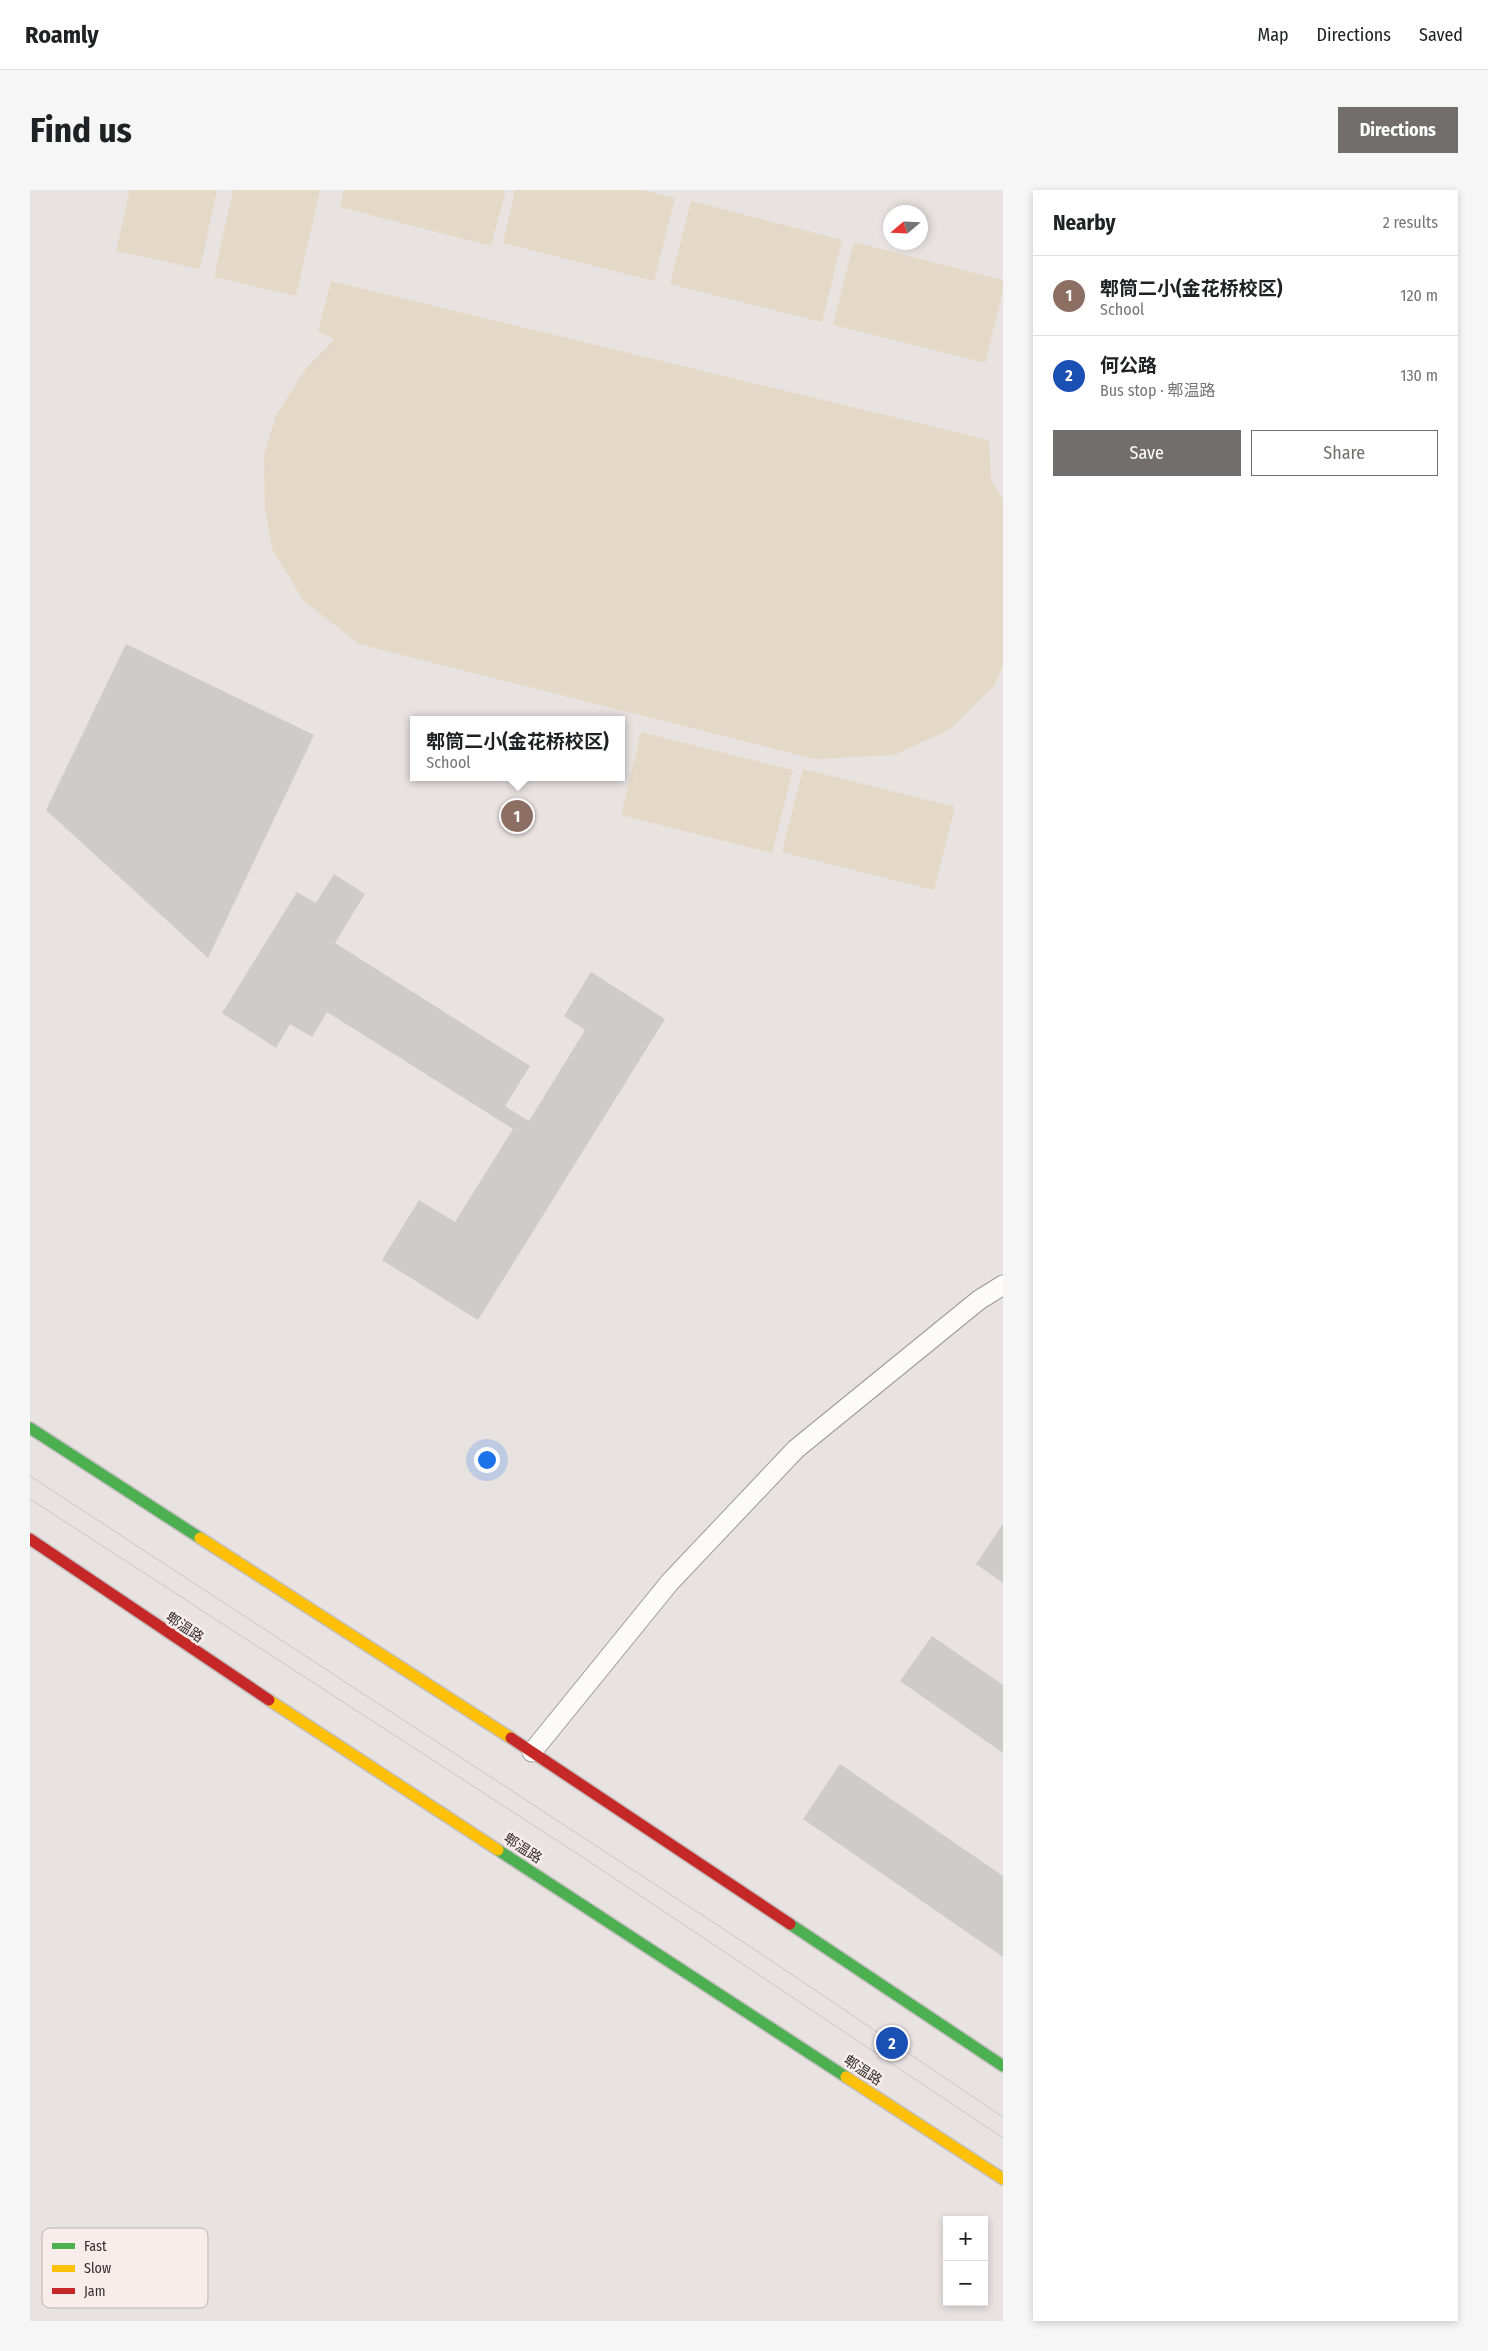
<!DOCTYPE html>
<meta charset="utf-8">
<style>
body{margin:0;font-family:"Fira Sans Condensed","Noto Sans SC",sans-serif;background:#f6f6f6;color:#202124}
.controls{position:absolute;right:15px;bottom:15px;display:grid;overflow:hidden;border-radius:0px;box-shadow:0 2px 8px #0003}
.controls button{width:45px;height:45px;display:grid;place-items:center;padding:0;border:0;border-bottom:1px solid #e0e0e0;background:#fff;color:#202124;font:25px sans-serif}
.compass{position:absolute;left:853px;top:15px;width:45px;height:45px;border-radius:50%;background:#fff;box-shadow:0 2px 8px #0003;rotate:251deg}
.you{position:absolute;left:456px;top:1269px;width:18px;height:18px;margin:-12px;border:4px solid #fff;border-radius:50%;background:#1a73e8;box-shadow:0 0 0 8px #1a73e833}
.badge{display:grid;place-items:center;width:32px;height:32px;border-radius:50%;background:#726e6d;color:#fff;font-size:16px;font-weight:700}
.pin{position:absolute;translate:-50% -50%;border:2px solid #fff;box-shadow:0 1px 5px #0006}
.popup{position:absolute;left:380px;top:526px;width:215px;height:65px;box-sizing:border-box;display:grid;place-content:center;border-radius:0px;background:#fff;filter:drop-shadow(0 1px 4px #0005);font-size:16px;white-space:nowrap;color:#757577}
.popup b{font-size:19px;color:#202124}
.popup::after{content:'';position:absolute;left:50%;top:100%;margin-left:-10px;border:10px solid transparent;border-top-color:#fff}
.list{margin:0;padding:0;list-style:none}
h2{display:flex;justify-content:space-between;align-items:center;height:65px;margin:0;padding:0 20px;font-size:21px}
h2 small{font-size:16px;font-weight:400;color:#757577}
.list li{display:grid;grid-template-columns:32px 1fr auto;gap:15px;align-items:center;box-sizing:border-box;height:80px;padding:0 20px;border-top:1px solid #e0e0e0}
.list b{display:block;font-size:19px;white-space:nowrap}
.list p{margin:0;font-size:16px;white-space:nowrap;color:#757577}
.list em{font-size:16px;font-style:normal;color:#757577}
.actions{display:flex;gap:10px;padding:15px 20px}
.actions a{flex:1;padding:11px 0;border:1px solid #726e6d;border-radius:0px;text-align:center;font-size:18px;color:#726e6d}
.actions .main{background:#726e6d;color:#fff}
.map{position:relative;flex:none;width:973px;height:2131px;overflow:hidden;border-radius:0px}
header{display:flex;align-items:center;gap:30px;box-sizing:border-box;height:70px;padding:0 25px;background:#fff;border-bottom:1px solid #e0e0e0}
header strong{font-size:24px}
nav{display:flex;gap:28px;margin-inline-start:auto;font-size:18px}
.intro{display:flex;align-items:center;justify-content:space-between;box-sizing:border-box;height:120px;padding:0 30px}
h1{margin:0;font-size:35px}
.button{padding:12px 22px;border-radius:0px;background:#726e6d;color:#fff;font-size:18px;font-weight:700}
main{display:flex;gap:30px;padding:0 30px}
aside{flex:1;background:#fff;border-radius:0px;box-shadow:0 2px 8px #0003}
.map>svg:first-child{display:block}
.green{fill:#e3d9c6}
.building{fill:#cfcbcb}
.lines{fill:none;stroke-linecap:round;stroke-linejoin:round}
.lane-casing{stroke:#9e9a9a;stroke-width:21}
.fast-casing{stroke:#c3bfbf;stroke-width:14}
.slow-casing{stroke:#c3bfbf;stroke-width:14}
.jam-casing{stroke:#c3bfbf;stroke-width:14}
.lane{stroke:#fcfbfa;stroke-width:19}
.fast{stroke:#4caf50;stroke-width:11}
.slow{stroke:#ffc107;stroke-width:11}
.jam{stroke:#c62828;stroke-width:11}
.tram{stroke:#c8c7c7;stroke-width:1}
.labels{text-anchor:middle;stroke-width:5;stroke-linejoin:round;paint-order:stroke}
.street-label{font-size:14px;fill:#332f2f;stroke:#f8edeb}
.key{fill:#f8edeb;stroke:#bdb4b3;stroke-width:1}
.key-label{font-size:14px;fill:#332f2f}
</style>
<header>
<strong>Roamly</strong>
<nav><a>Map</a><a>Directions</a><a>Saved</a></nav>
</header>
<div class="intro"><h1>Find us</h1><a class="button">Directions</a></div>
<main>
<div class="map">
<svg width="973" height="2131" viewBox="0 0 973 2131">
<rect width="100%" height="100%" fill="#e8e2e1"/>
<g class="green">
<polygon points="100,0 187,0 170,79 86,61"/>
<polygon points="203,0 290,0 266,106 184,87"/>
<polygon points="314,0 476,0 461,56 310,17"/>
<polygon points="485,0 612,0 645,8 624,91 473,53"/>
<polygon points="661,11 812,50 792,132 640,94"/>
<polygon points="824,52 973,90 973,101 955,173 803,135"/>
<polygon points="301,91 959,250 961,290 973,309 973,475 964,496 919,540 864,565 784,569 329,454 274,411 243,361 235,320 234,265 246,225 277,177 305,149 288,142"/>
<polygon points="611,542 763,580 742,663 591,625"/>
<polygon points="773,579 925,617 904,700 752,662"/>
</g>
<g class="building">
<polygon points="96,454 284,545 178,768 16,620"/>
<polygon points="304,684 335,704 305,753 500,876 475,916 499,931 555,840 534,826 561,782 635,829 448,1130 352,1070 389,1010 425,1032 483,939 297,822 282,847 260,834 246,858 192,823 267,702 286,713"/>
<polygon points="973,1334 973,1393 946,1374"/>
<polygon points="902,1446 973,1495 973,1563 870,1491"/>
<polygon points="810,1574 973,1686 973,1767 773,1629"/>
</g>
<g class="lines">
<defs>
<polyline id="lane" points="502,1562 640,1392 766,1259 949,1110 973,1095"/>
<g id="fast">
<polyline points="0,1238 170,1348"/>
<polyline points="468,1660 816,1887"/>
<polyline points="760,1734 973,1876"/>
</g>
<g id="slow">
<polyline points="170,1348 481,1548"/>
<polyline points="239,1510 468,1660"/>
<polyline points="816,1887 973,1989"/>
</g>
<g id="jam">
<polyline points="0,1349 239,1510"/>
<polyline points="481,1548 760,1734"/>
</g>
</defs>
<use href="#lane" class="lane-casing"/>
<use href="#fast" class="fast-casing"/>
<use href="#slow" class="slow-casing"/>
<use href="#jam" class="jam-casing"/>
<use href="#lane" class="lane"/>
<use href="#fast" class="fast"/>
<use href="#slow" class="slow"/>
<use href="#jam" class="jam"/>
<g class="tram">
<polyline points="0,1286 727,1761 973,1927"/>
<polyline points="0,1309 557,1670 973,1948"/>
</g>
</g>
<g class="labels">
<g class="street-label">
<text transform="translate(155 1437) rotate(34)" y="5">郫温路</text>
<text transform="translate(493 1658) rotate(33)" y="5">郫温路</text>
<text transform="translate(833 1880) rotate(33)" y="5">郫温路</text>
</g>
</g>
<rect x="12" y="2038" width="166" height="80" rx="8" class="key"/>
<rect x="22" y="2053" width="23" height="6" fill="#4caf50"/>
<rect x="22" y="2075" width="23" height="7" fill="#ffc107"/>
<rect x="22" y="2098" width="23" height="6" fill="#c62828"/>
<g class="key-label">
<text x="54" y="2061">Fast</text>
<text x="54" y="2083">Slow</text>
<text x="54" y="2106">Jam</text>
</g>
</svg>
<div class="controls">
<button>+</button>
<button>−</button>
</div>
<svg class="compass" viewBox="-18 -18 36 36"><path d="M0-13l5 13h-10z" fill="#e53935"/><path d="M0 13l5-13h-10z" fill="#757577"/></svg>
<div class="you"></div>
<div class="pin badge" style="left:487px;top:626px;background:#8d6e63">1</div>
<div class="popup"><b>郫筒二小(金花桥校区)</b>School</div>
<div class="pin badge" style="left:862px;top:1853px;background:#1a4fb4">2</div>
</div>
<aside>
<h2>Nearby<small>2 results</small></h2>
<ul class="list">
<li><span class="badge" style="background:#8d6e63">1</span><div><b>郫筒二小(金花桥校区)</b><p>School</p></div><em>120 m</em></li>
<li><span class="badge" style="background:#1a4fb4">2</span><div><b>何公路</b><p>Bus stop · 郫温路</p></div><em>130 m</em></li>
</ul>
<div class="actions"><a class="main">Save</a><a>Share</a></div>
</aside>
</main>
